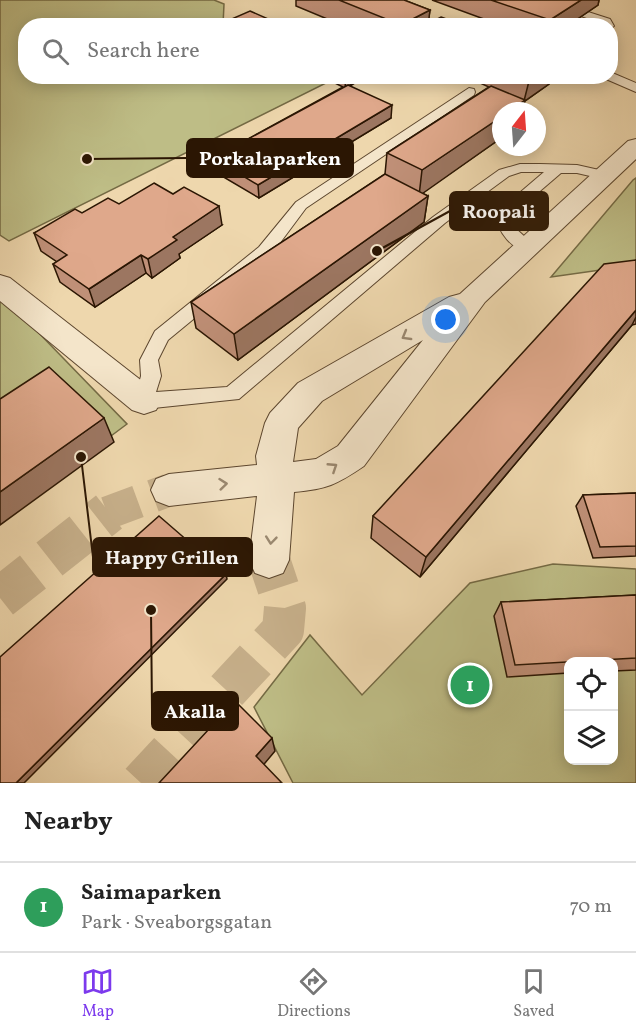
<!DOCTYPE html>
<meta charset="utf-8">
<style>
body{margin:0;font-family:Vollkorn,serif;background:#f6f6f6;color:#222}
.controls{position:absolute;right:18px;bottom:18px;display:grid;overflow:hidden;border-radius:12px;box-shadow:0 3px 15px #0003}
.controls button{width:54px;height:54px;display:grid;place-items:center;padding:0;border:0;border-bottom:2px solid #e0e0e0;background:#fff;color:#222;font:30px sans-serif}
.compass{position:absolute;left:492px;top:102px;width:54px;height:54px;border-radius:50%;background:#fff;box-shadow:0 3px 15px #0003;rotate:17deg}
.you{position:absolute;left:446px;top:320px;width:21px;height:21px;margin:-15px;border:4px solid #fff;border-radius:50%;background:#1a73e8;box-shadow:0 0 0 9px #1a73e833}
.badge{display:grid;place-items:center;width:39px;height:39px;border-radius:50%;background:#7c3aed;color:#fff;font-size:20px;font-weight:700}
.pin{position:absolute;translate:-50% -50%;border:3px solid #fff;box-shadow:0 2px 6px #0006}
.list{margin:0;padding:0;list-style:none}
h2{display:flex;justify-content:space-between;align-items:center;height:78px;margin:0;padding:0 24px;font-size:26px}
h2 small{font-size:20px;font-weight:400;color:#767676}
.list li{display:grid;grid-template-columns:39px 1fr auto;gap:18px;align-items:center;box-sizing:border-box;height:90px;padding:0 24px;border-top:2px solid #e0e0e0}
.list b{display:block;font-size:22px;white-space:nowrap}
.list p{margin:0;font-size:20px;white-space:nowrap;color:#767676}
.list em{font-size:20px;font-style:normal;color:#767676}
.icon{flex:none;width:33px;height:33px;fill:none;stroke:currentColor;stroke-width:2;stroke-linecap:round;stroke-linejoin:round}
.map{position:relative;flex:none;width:636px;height:783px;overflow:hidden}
.search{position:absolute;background:#fff;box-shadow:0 3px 15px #0003;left:18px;right:18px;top:18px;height:66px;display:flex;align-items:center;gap:15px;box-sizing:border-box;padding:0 21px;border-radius:24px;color:#767676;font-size:22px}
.sheet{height:168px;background:#fff}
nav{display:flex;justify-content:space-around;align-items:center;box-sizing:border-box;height:84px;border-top:2px solid #e0e0e0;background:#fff;font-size:16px;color:#767676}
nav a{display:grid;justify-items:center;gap:3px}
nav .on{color:#7c3aed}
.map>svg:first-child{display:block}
.green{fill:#bebd86;stroke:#746a44;stroke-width:1.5;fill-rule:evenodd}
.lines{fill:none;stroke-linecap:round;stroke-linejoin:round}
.minor-tunnel-far1{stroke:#c7b08b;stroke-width:33;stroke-dasharray:33 16;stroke-linecap:butt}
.minor-tunnel{stroke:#c7b08b;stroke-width:42;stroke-dasharray:42 21;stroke-linecap:butt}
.service-casing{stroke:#5c462e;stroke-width:2}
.minor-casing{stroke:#5c462e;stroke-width:2}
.service{fill:#f4e5ca;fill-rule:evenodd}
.minor{fill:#f4e5ca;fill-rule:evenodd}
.wall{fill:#c09078;stroke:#2b1603;stroke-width:1.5}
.shaded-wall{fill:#9c7661;stroke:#2b1603;stroke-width:1.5}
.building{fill:#dfa88b;stroke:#2b1603;stroke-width:1.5}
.oneway{stroke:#9a8870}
.leader{fill:none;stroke:#2b1603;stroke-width:2}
.callout-dot{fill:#2b1603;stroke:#f4e5ca;stroke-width:2}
.callout{fill:#2b1603;stroke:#2b1603;stroke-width:2}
.callout-label{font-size:20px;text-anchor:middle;font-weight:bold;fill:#fff}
</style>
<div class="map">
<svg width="636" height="783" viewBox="0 0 636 783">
<rect width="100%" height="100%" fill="#eed7ad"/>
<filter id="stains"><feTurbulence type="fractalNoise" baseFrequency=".00333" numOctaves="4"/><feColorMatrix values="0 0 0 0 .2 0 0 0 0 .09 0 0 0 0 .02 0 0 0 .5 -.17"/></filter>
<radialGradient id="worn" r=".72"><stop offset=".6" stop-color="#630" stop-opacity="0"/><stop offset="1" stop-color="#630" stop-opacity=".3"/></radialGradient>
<g class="green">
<polygon points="0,0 214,0 224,4 223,25 26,26 26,76 312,76 326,83 9,241 0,235"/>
<polygon points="636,178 636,265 551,277 633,180"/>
<polygon points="0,293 127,424 0,519"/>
<path d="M 553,564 L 636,569 L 636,783 L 293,783 L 254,707 L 310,635 L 362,695 L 470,583 ZM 568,662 L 614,662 L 614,760 L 568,760 Z"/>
</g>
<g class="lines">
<polyline class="minor-tunnel-far1" points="107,513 169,490"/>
<g class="minor-tunnel">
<polyline points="0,598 109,512"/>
<polyline points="141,783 283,630 285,608 269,560"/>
</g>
<defs>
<g id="service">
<polygon points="585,11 610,19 614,26 610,29 610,26 602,26 601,23 581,16 581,12"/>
<polygon points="610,72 636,83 636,92 606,79 604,76 610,76"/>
<path d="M 469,88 L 474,89 L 475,92 L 474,95 L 306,208 L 271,255 L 168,340 L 158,360 L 161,376 L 156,392 L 227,387 L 433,217 L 499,170 L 520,164 L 540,164 L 577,165 L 608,172 L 610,175 L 603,179 L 577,173 L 561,173 L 512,215 L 514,227 L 535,246 L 533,250 C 515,255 495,230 496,213 L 544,172 L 521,172 L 509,176 L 445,223 L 239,399 L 144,409 L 137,406 L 134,401 L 141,376 L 140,360 L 155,331 L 259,247 L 296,202 Z"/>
</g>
<g id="minor">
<path d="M 636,139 L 636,159 L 485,302 L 364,466 C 336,485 327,489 294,492 L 289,560 L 283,573 L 269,578 L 255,573 L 249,560 L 257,496 L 169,506 L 156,501 L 151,490 L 156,479 L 169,474 L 257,465 L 256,456 L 265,423 L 270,413 L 298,383 L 449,297 L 460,294 L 628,141 ZM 423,340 L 338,446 L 316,459 L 293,462 L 298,428 L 322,401 Z"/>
<polygon points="0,275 10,278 156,392 161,401 156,410 144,414 132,410 0,301"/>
</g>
</defs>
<use href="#service" class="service-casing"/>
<use href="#minor" class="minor-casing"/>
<use href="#service" class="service"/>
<use href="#minor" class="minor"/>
</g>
<g class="wall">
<polygon points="296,0 404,0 430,10 428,23 465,26 344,26 296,6"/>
<polygon points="432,0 599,0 598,5 567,26 503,26"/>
<polygon points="227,21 284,26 227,26"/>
<polygon points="321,76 366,76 350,86 391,118 259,198 215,172 213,158 343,87"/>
<polygon points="465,76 551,76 549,84 525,101 501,111 501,138 422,193 428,196 424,222 238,360 196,328 191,302 385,174 387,153 489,87"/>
<polygon points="119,204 222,225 179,254 180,258 152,278 146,273 95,307 60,282 53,264 57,262 41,251 34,233 82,213"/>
<polygon points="636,260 636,324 632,325 420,577 371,538 373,516"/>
<polygon points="636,493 636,556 593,558 576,506 583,495"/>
<polygon points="636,595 636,670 614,671 614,662 568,662 568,673 507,677 494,616 501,602"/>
</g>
<g class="shaded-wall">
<polygon points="581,0 599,0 598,5 567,26 549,26 550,20"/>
<polygon points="430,10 428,26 401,26 401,25"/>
<polygon points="346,76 366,76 345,88"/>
<polygon points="551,76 549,84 525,101 522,111 509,111 524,101 530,77"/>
<polygon points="392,105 391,118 259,198 258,185"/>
<polygon points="501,117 501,138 419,196 422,170"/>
<polygon points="428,196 424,222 238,360 234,334"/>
<polygon points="219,206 222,225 179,254 180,258 152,278 148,259 173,237"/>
<polygon points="141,255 146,273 95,307 89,289"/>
<polygon points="636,310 636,317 632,325 420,577 426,557"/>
<polygon points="104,418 114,442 0,525 0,492"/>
<polygon points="226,574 227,579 24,783 16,783"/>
<polygon points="272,738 275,751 260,769 256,756"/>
</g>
<g class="building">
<polygon points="339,0 404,0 430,10 401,25"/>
<polygon points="491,0 581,0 550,20"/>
<polygon points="250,11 284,26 237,26 227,21"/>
<polygon points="441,17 465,26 424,26"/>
<polygon points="348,85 392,105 258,185 213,158"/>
<polygon points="491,86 525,100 509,111 501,111 501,117 422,170 387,153"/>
<polygon points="385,174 428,196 234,334 191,302"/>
<polygon points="154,183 173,194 184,187 219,206 173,237 177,240 148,259 141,255 89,289 53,264 67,255 34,233 75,209 82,213 108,198 119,204"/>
<polygon points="636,260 636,310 426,557 373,516 604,264"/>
<polygon points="49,367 104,418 0,492 0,399"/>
<polygon points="636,493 636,546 600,547 583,495"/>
<polygon points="159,516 226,574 16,783 0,783 0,657"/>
<polygon points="636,595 636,658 515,665 501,602"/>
<polygon points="235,701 272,738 256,756 282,783 159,783"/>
</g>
<defs><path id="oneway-chevron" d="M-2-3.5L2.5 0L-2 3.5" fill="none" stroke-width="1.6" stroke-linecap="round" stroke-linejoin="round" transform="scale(1.5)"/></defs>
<g class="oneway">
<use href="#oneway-chevron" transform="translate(406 336) rotate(150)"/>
<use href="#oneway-chevron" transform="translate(333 467) rotate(-33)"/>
<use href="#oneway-chevron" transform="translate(223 484) rotate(-6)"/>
<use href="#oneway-chevron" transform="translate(271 540) rotate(96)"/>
</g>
<path class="leader" d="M87 159L187 158M377 251L450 211M81 457L93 557M151 610L152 711"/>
<g class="callout-dot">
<circle cx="87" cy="159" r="6"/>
<circle cx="377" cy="251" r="6"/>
<circle cx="81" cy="457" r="6"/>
<circle cx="151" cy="610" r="6"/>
</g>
<g class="callout">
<rect x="187" y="139" width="166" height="38" rx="6"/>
<rect x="450" y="192" width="98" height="38" rx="6"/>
<rect x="93" y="538" width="159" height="38" rx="6"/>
<rect x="152" y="692" width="86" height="38" rx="6"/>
</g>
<g class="callout-label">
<text x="270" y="165">Porkalaparken</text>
<text x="499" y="218">Roopali</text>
<text x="172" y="564">Happy Grillen</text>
<text x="195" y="718">Akalla</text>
</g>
<rect width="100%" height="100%" filter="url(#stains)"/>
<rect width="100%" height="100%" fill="url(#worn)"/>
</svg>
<div class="controls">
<button><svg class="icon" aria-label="locate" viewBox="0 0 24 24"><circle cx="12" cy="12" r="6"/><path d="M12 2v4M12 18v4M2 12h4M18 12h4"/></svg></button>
<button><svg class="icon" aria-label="layers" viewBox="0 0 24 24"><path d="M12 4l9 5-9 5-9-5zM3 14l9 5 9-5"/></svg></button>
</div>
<svg class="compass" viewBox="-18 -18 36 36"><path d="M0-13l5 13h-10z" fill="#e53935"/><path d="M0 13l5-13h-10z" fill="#767676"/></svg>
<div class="you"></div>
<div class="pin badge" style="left:470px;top:685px;background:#2e9e5b">1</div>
<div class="search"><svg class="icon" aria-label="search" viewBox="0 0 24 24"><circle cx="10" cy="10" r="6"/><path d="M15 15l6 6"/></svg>Search here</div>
</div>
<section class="sheet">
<h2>Nearby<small></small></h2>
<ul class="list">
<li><span class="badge" style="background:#2e9e5b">1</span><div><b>Saimaparken</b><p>Park · Sveaborgsgatan</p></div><em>70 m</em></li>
</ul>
</section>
<nav>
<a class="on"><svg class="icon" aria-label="map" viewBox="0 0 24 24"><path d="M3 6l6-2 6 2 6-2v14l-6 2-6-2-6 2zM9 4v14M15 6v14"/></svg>Map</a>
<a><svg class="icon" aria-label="directions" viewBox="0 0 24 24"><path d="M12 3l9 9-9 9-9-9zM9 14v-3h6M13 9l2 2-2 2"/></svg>Directions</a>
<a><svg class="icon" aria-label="saved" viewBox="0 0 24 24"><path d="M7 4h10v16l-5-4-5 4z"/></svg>Saved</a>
</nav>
